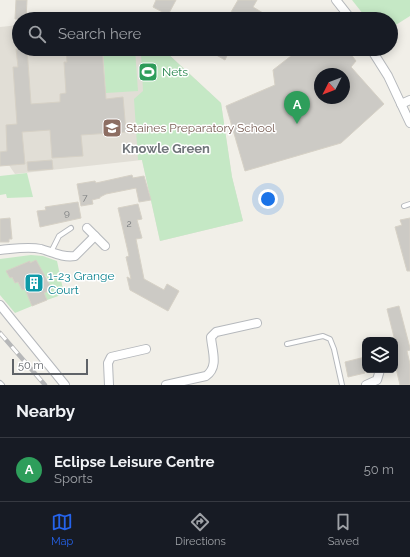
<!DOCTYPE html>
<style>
body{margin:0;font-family:Raleway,sans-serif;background:#20242c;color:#f1f3f6}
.controls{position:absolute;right:12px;bottom:12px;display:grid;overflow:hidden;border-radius:8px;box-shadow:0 2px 10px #0003}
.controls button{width:36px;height:36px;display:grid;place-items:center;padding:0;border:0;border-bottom:1px solid #363941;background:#171b24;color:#f1f3f6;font:20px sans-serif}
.compass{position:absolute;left:314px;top:68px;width:36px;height:36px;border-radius:50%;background:#171b24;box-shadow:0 2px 10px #0003;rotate:228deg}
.scale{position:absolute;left:12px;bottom:10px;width:76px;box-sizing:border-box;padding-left:4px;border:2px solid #5f6368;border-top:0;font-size:11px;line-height:14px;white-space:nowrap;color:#5f6368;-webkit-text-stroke:3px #fff;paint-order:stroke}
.you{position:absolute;left:268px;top:199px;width:14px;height:14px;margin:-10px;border:3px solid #fff;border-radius:50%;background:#1a73e8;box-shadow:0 0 0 6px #1a73e833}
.badge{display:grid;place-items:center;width:26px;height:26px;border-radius:50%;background:#2563eb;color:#fff;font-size:13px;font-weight:700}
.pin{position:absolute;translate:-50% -33px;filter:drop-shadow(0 1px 2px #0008)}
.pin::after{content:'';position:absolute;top:21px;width:14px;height:12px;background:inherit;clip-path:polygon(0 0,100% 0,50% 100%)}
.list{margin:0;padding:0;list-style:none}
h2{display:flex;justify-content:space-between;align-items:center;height:52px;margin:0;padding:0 16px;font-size:17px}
h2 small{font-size:13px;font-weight:400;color:#9ea1a6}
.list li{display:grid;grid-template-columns:26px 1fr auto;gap:12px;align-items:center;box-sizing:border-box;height:64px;padding:0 16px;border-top:1px solid #363941}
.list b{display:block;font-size:15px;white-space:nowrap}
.list p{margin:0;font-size:13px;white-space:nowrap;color:#9ea1a6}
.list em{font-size:13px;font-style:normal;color:#9ea1a6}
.icon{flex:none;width:22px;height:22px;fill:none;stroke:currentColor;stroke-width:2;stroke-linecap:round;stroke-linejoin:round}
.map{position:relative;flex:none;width:410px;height:385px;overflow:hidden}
.search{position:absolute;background:#171b24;box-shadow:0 2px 10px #0003;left:12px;right:12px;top:12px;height:44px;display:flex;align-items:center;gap:10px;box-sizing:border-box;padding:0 14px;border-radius:22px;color:#9ea1a6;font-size:15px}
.sheet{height:116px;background:#171b24}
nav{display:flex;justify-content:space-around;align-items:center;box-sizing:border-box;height:56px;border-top:1px solid #363941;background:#171b24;font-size:11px;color:#9ea1a6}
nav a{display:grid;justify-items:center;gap:2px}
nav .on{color:#2563eb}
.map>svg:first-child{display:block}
.education{fill:#e1ded6}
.green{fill:#c5e8c5}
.building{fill:#cccac5;stroke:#d6d1c6;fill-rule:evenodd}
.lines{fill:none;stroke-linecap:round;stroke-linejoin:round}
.service-casing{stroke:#b5b8bc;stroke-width:6}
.minor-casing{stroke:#b5b8bc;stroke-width:10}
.service{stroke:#fff;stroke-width:4}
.minor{stroke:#fff;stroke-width:8}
.rail-casing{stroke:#b6b7b8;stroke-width:4.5}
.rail{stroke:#fff;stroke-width:3;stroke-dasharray:9;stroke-linecap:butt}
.labels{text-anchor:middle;stroke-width:3;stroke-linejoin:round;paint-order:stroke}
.number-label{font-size:10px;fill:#7a7d7f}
.leisure-label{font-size:12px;fill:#27864d;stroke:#fff;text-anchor:start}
.education-label{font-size:12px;fill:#785e54;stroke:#fff;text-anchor:start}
.culture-label{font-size:12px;fill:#0d838f;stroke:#fff;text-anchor:start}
.neighbourhood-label{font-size:13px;font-weight:bold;fill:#70757a;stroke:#fff}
</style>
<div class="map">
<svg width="410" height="385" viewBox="0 0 410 385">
<rect width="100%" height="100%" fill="#f1efe8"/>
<polygon class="education" points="19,25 19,49 160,49 167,53 221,103 232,177 243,221 160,241 142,160 15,174 0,152 0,27"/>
<g class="green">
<polygon points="352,0 410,0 410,16 391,28 391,19 367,19"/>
<polygon points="103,49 135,49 138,91 106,93"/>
<polygon points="167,53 221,103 232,177 243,221 160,241 142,160 138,160 134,99 143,91 141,54"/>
<polygon points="27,173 33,197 7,198 6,194 0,195 0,176"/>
<polygon points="31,255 43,256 57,261 64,294 47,300 44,293 51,289 46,276 20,268 19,266 7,271 10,278 12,277 15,283 18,282 22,290 25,289 32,306 15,313 0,295 0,259"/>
</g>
<g class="building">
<polygon points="16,0 27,0 26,19 15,19"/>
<polygon points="156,0 176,0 168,15 153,7"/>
<polygon points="238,0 257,0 253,7 273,19 227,19"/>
<polygon points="16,49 27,49 31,104 60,102 60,94 66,93 64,62 67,62 66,49 102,49 106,99 123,97 126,132 81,135 83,156 52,158 50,130 22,132 25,164 0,166 0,152 7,151 6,125 17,124 13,67 18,67"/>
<polygon points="206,49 230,49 225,60"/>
<path d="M 300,49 L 347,49 L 356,61 L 351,67 L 384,104 L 341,143 L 245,171 L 226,106 L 275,85 L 273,70 ZM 320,74 L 344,74 L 344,98 L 320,98 Z"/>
<polygon points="52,160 53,169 28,171 27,162"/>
<polygon points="132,175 133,178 144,176 151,200 139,202 136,188 106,194 100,197 100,198 92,200 93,204 81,206 77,184 95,181 96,183"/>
<polygon points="78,202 81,218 40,227 37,211 46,210 45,207"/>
<polygon points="138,204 142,219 137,220 142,238 136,239 144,279 164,290 167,284 179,291 168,311 130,290 127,277 131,279 126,257 129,256 118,208"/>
<polygon points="10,218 12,239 9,239 9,242 0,242 0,219"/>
<polygon points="410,218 410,271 407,271 395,227 402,225 400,220"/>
<polygon points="36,260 52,289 44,293 47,300 32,306 25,289 22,290 18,282 15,283 12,277 10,278 6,271 30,261 30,263"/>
<polygon points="399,306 410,348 410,350 407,351 410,364 410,385 400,385 395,364 395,354 398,353 387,309"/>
<polygon points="365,357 365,373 348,377 345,362"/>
</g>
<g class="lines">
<defs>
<g id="service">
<polyline points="404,206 410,204"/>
<polyline points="51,252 59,236 71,228"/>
<polyline points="287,344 323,336 330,339 334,349 342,385"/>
<polyline points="0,383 2,385"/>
</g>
<g id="minor">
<polyline points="336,0 351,19"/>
<polyline points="371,49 388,76 410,123"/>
<polyline points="401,104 410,100"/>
<polyline points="87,228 105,246"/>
<path d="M 0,250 C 13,249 28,246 41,249 C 52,252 63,258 75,256 L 95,236"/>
<polyline points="0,305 65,385"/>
<polyline points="109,385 108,363 111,357 146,349"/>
<path d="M 166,385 L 206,376 C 219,367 212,351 211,337 L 216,332 L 257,323"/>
<polyline points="366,385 377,380 380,370"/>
</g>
</defs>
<use href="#service" class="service-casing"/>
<use href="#minor" class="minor-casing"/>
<use href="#service" class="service"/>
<use href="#minor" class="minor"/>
<defs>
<polyline id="rail" points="0,333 45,385"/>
</defs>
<use href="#rail" class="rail-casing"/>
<use href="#rail" class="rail"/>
</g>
<defs>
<symbol id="stadium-square" viewBox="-11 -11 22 22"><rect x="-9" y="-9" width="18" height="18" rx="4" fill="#2e9e5b" stroke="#fff"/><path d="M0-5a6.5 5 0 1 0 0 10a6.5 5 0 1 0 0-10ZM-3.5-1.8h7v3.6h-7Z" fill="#fff"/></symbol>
<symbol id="school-square" viewBox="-11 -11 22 22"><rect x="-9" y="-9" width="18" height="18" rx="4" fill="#8d6e63" stroke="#fff"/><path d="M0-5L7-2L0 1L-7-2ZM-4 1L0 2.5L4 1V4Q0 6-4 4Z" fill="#fff"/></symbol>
<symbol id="building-square" viewBox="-11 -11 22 22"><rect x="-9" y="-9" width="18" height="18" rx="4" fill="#0f9aa8" stroke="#fff"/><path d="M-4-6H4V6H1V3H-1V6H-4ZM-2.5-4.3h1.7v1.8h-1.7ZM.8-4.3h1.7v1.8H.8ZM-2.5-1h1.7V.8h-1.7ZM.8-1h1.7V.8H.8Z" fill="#fff"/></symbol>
</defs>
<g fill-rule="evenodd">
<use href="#stadium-square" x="137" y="61" width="22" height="22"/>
<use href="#school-square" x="101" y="117" width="22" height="22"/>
<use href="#building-square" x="23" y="272" width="22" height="22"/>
</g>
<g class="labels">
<g class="number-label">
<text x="85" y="201">7</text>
<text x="67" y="216">9</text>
<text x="129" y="227">2</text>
</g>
<g class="leisure-label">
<text x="162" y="76">Nets</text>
</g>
<g class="education-label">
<text x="126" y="132">Staines Preparatory School</text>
</g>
<g class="culture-label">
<text x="48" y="280">1-23 Grange<tspan x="48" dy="14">Court</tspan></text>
</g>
<g class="neighbourhood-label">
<text x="166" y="153">Knowle Green</text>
</g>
</g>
</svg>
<div class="controls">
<button><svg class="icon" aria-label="layers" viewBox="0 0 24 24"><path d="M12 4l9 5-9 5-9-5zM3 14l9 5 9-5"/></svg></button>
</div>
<svg class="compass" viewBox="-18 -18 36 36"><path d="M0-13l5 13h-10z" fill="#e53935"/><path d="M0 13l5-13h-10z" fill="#9ea1a6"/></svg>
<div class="scale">50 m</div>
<div class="you"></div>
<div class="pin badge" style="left:297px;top:124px;background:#2e9e5b">A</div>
<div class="search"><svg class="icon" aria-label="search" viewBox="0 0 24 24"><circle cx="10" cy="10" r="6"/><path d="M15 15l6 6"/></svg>Search here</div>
</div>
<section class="sheet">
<h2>Nearby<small></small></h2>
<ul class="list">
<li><span class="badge" style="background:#2e9e5b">A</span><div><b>Eclipse Leisure Centre</b><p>Sports</p></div><em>50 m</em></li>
</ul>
</section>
<nav>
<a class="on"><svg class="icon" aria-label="map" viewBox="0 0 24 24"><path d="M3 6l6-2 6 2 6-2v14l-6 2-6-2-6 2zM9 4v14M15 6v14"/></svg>Map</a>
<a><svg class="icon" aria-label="directions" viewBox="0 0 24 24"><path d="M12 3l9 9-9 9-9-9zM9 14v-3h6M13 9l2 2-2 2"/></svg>Directions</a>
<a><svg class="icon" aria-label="saved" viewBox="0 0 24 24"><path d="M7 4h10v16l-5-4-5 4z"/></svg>Saved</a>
</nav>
